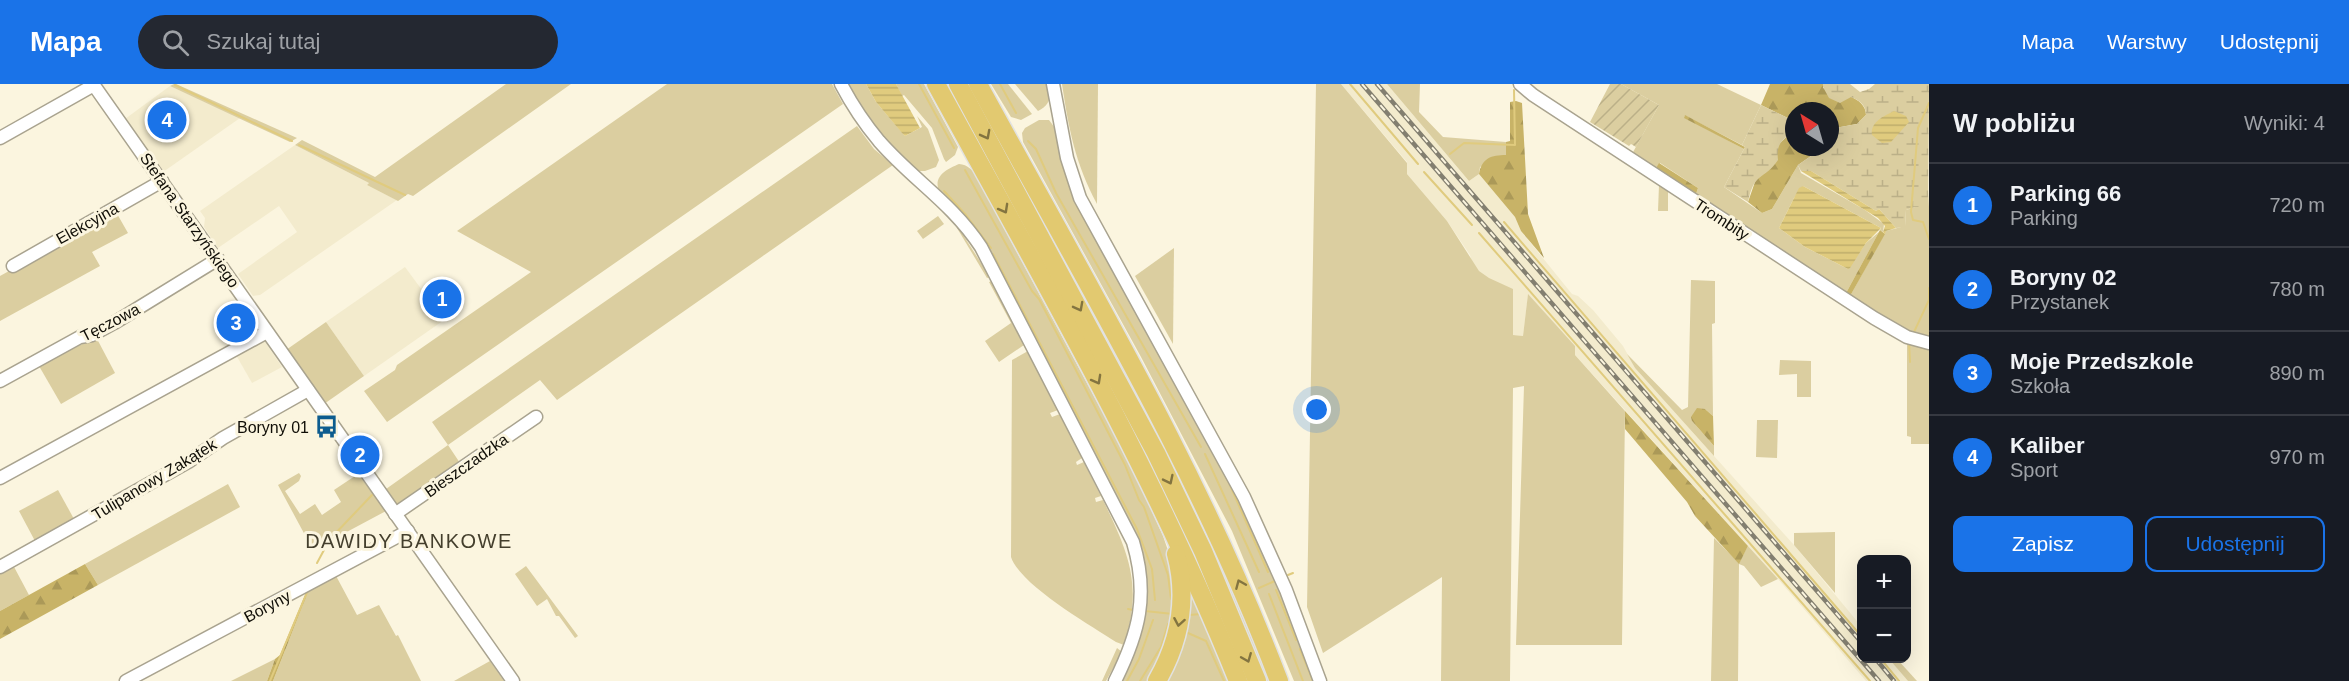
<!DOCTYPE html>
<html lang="pl">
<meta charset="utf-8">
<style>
body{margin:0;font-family:Helvetica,sans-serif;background:#242831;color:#f1f3f6}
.controls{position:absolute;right:18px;bottom:18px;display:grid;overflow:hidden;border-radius:12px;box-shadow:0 6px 24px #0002}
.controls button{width:54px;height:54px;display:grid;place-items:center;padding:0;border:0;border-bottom:2px solid #363941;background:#171b24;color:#f1f3f6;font:30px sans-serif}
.compass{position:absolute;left:1785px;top:18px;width:54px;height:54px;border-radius:50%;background:#171b24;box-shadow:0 6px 24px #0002;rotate:323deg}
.you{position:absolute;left:1317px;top:326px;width:21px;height:21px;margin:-15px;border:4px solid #fff;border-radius:50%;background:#1a73e8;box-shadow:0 0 0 9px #1a73e833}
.badge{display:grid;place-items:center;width:39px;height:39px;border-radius:50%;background:#1a73e8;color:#fff;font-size:20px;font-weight:700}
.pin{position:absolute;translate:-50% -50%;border:3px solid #fff;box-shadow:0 2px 6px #0006}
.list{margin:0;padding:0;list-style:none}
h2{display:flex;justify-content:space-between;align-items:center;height:78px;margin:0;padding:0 24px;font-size:26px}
h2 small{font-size:20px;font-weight:400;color:#9ea1a6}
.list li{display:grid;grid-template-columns:39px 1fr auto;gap:18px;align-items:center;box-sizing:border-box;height:84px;padding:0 24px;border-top:2px solid #363941}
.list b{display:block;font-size:22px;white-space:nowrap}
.list p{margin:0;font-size:20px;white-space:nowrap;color:#9ea1a6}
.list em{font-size:20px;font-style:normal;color:#9ea1a6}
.actions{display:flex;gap:12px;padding:18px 24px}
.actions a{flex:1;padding:14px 0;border:2px solid #1a73e8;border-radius:12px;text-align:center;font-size:21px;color:#1a73e8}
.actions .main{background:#1a73e8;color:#fff}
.icon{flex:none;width:33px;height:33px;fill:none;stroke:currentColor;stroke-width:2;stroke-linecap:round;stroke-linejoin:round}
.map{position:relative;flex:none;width:1929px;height:597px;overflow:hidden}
header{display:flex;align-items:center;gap:36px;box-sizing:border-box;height:84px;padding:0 30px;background:#1a73e8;color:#fff}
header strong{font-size:28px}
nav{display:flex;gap:33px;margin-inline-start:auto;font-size:21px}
.search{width:420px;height:54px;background:#242831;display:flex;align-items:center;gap:15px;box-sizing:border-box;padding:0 21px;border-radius:33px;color:#9ea1a6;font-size:22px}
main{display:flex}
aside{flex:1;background:#171b24}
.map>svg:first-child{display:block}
.built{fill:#f3ebcd}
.grass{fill:#dbcea0}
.forest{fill:url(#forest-firs)}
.wetland{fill:url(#wetland-marsh)}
.garden{fill:url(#garden-furrows)}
.water{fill:url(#water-rules)}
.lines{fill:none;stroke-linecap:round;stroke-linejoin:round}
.stream{stroke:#e0cb7e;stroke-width:2}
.minor-casing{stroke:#a9a38f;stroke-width:15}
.highway-casing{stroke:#e2e2e1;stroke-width:21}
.minor{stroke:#fff;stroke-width:12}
.highway{stroke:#e2c970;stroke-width:18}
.rail-casing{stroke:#837f70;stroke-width:4.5}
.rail{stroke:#fbf5df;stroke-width:2;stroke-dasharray:7;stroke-linecap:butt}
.oneway{stroke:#837440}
.labels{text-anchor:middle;stroke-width:6;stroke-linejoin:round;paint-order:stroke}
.street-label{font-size:16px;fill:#0f0d06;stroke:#fbf5df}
.poi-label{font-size:16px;fill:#0f0d06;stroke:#fbf5df;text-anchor:end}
.quarter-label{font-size:20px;letter-spacing:1.5px;fill:#443f2d;stroke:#fbf5df}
</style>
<header>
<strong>Mapa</strong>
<div class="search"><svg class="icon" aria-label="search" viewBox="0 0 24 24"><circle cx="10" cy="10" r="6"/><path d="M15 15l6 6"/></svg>Szukaj tutaj</div>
<nav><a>Mapa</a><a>Warstwy</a><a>Udostępnij</a></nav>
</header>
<main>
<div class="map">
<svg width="1929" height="597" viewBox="0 0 1929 597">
<defs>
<pattern id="forest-firs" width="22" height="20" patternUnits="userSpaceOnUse" patternTransform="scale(1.5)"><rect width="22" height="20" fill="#c8b367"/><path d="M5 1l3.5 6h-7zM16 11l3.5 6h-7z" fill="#ab9958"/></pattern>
<pattern id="wetland-marsh" width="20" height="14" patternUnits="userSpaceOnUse" patternTransform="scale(1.5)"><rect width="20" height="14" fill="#dbcea0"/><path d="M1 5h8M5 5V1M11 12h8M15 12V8" fill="none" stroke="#bbb088"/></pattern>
<pattern id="garden-furrows" width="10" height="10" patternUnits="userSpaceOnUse" patternTransform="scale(1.5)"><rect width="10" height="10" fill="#dbcea0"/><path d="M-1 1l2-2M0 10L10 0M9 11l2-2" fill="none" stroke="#bbb088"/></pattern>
<pattern id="water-rules" width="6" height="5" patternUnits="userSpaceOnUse" patternTransform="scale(1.5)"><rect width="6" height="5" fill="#e0cb7e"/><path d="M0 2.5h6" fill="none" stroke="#bfad6b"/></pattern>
</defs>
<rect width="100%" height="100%" fill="#fbf5df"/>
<g class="built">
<polygon points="1341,0 1387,0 1469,97 1479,90 1515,133 1521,147 1572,210 1578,212 1593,226 1623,262 1635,284 1794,461 1861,542 1862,574 1889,575 1908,597 1866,597 1778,495 1575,271 1575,262 1528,211 1523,252 1511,251 1484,225 1470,171 1447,137 1407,90 1407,78"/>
<polygon points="170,2 240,34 163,88 125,35"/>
<polygon points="295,61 369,99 367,101 397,116 260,211 253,212 238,190 297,148 279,122 218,164 204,143 205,134 200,127"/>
<polygon points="405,183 444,236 364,292 326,238"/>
<polygon points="239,220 257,246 230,261 215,233"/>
<polygon points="264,256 282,283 252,299 236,271"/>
</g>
<g class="grass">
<polygon points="174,0 176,0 297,54 290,58 170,2"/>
<polygon points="506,0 571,0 413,112 408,110 398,117 367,101 369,99 295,61 302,56 375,93"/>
<polygon points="667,0 832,0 843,20 387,338 364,307 395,286 397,281 531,188 457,147"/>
<polygon points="846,0 866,0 876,18 905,52 922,43 917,32 928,45 939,76 936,83 925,87 916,87 876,48"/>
<polygon points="896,0 924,0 958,63 955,71 946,78 944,75 932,44 904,11 902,12"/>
<polygon points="964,0 970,0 1140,312 1226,490 1271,597 1262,597"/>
<polygon points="991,0 1008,0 1032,30 1021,36 1011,33"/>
<path d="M 1015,0 L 1049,0 C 1052,12 1050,21 1038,27 Z"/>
<path d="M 1062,0 L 1098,0 L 1097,120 C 1075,79 1069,46 1062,0 Z"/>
<polygon points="1316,0 1341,0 1407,79 1407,90 1447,137 1479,187 1489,194 1513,205 1513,251 1523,252 1528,210 1575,262 1575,271 1625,327 1622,561 1516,561 1524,302 1513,304 1510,597 1441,597 1442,493 1323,569 1307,523"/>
<polygon points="1387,0 1420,0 1419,28 1443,53 1506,58 1506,71 1480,83 1479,90 1469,97"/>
<polygon points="1621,0 1717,0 1761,21 1742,61 1686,32 1684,33 1744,65 1724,103 1762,129 1772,125 1798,81 1801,89 1865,126 1884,140 1883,148 1880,146 1881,144 1803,102 1794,114 1779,144 1805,163 1848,185 1866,159 1879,148 1845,211 1695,113 1698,104 1660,79 1655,86 1632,70 1659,21"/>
<polygon points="1039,36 1049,36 1055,44 1062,72 1259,451 1316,597 1294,597 1232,447 1141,273 1023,58 1022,49 1025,44"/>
<polygon points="857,42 874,65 893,81 557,316 540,296 448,361 460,379 398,422 386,405 448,361 432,338"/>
<path d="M 959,80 C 976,81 983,104 990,118 L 1133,385 L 1163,452 L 1172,478 L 1175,533 L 1150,597 L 1120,597 C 1144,553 1149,529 1144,479 L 970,141 L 939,107 C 933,92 947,85 959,80 Z"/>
<polygon points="1659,101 1668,107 1668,127 1658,127"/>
<polygon points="1929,107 1929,255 1913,251 1849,214 1886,147 1905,142 1906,126 1915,123 1928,123"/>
<polygon points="116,128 128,149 92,168 100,182 0,237 0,192"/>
<polygon points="938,132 944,140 923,155 917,147"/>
<polygon points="958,143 990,193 987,194 957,144"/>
<polygon points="1174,164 1173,260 1135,192"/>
<polygon points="1691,196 1715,197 1715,239 1712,240 1713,332 1705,325 1692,337 1714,362 1714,372 1635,284 1627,270 1682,326 1688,323"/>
<polygon points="992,197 1024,261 999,278 985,257 1011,239 989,198"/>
<polygon points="326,238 364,292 324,320 286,266"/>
<polygon points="96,253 115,289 61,320 39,282"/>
<polygon points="1907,258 1912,261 1929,265 1929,360 1911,360 1911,353 1907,352"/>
<path d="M 1028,267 L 1058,326 L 1050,329 L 1052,333 L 1060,330 L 1082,374 L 1076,378 L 1077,381 L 1084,378 L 1101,412 L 1095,414 L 1096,418 L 1103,416 C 1129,470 1143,501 1124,561 L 1116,558 C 1090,541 1020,501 1011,473 L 1012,276 Z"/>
<polygon points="1780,276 1811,277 1811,313 1797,313 1797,290 1779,291"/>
<polygon points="1757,336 1778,336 1777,374 1756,373"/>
<polygon points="299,389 301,392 299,397 285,407 300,430 315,420 322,431 341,418 334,406 358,390 386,427 313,466 278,401"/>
<polygon points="228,400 240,423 98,501 85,480"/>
<polygon points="58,406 74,435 35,457 19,427"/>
<polygon points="1835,448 1835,509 1794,461 1794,449"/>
<polygon points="1714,454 1739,479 1748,462 1778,495 1761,503 1744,482 1739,480 1738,597 1711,597"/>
<polygon points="13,481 29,511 0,527 0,488"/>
<polygon points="526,482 578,552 575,554 559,532 556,532 547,515 537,522 515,490"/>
<polygon points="335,490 357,531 379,521 396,552 398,551 421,597 273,597 310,503"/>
<polygon points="1188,498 1229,597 1163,597"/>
<polygon points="1117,564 1122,568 1106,597 1102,597"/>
<polygon points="275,575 267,597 231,597"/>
<polygon points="1889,575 1897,575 1917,597 1908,597"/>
<polygon points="490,577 504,597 454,597"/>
</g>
<g class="forest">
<path d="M 1770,0 L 1823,0 L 1823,4 C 1837,9 1866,12 1866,31 L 1857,40 L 1835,44 L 1830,57 L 1830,27 L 1794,27 L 1794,37 L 1761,21 Z"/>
<path d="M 1516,17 L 1522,19 L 1528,130 L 1544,174 L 1521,147 L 1515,133 L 1479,90 C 1482,74 1491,71 1506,71 L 1506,58 L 1510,57 L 1510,18 Z"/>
<polygon points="1685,31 1745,63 1744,65 1684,34"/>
<polygon points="1794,46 1794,63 1824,63 1798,81 1772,125 1762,129 1748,118 1756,95 1763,89 1780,59"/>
<polygon points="1659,79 1698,104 1695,113 1655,86"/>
<polygon points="1880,146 1885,150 1849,214 1845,211"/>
<polygon points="1697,324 1705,325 1713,332 1714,362 1692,337 1691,333"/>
<polygon points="1625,327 1748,462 1739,480 1695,432 1687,418 1625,345"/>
<polygon points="85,480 98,501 0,555 0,527"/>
<polygon points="310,503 273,597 267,597 275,575 280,571 308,504"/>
</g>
<g class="wetland">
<path d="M 1823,0 L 1850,0 L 1860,8 L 1869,5 L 1875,0 L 1929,0 L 1928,123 L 1915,123 L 1906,126 L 1905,143 L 1896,144 L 1879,125 L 1876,127 L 1811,87 L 1801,87 L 1798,81 L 1824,63 L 1830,63 L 1835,44 L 1857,40 L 1866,31 C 1866,21 1860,17 1851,13 L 1840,19 L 1829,14 L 1823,3 Z"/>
<path d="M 1761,21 L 1794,37 L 1794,46 C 1782,57 1776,59 1778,76 C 1764,97 1754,87 1748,118 L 1724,103 L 1745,63 L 1742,61 Z"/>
</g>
<polygon class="garden" points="1610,0 1621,0 1659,21 1636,63 1631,60 1629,62 1590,38"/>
<g class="water">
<polygon points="866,0 896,0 920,44 905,52 902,49 876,18"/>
<path d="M 1894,27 L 1906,32 L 1909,38 L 1891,58 L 1882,59 L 1872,51 C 1870,38 1884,32 1894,27 Z"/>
<polygon points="1801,87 1811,87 1876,127 1879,125 1896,144 1886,147 1885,150 1883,148 1885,142 1878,134"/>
<polygon points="1803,102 1881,144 1866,159 1850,184 1848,185 1805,163 1779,144 1799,104"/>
</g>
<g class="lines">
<g class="stream">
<polyline points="919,0 954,64"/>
<polyline points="1000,0 1016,29"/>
<polyline points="1350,0 1418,80"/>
<polyline points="175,1 292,57"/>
<polyline points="1929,19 1918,44 1911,128 1913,136 1923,138 1929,155"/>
<polyline points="1057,54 1063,82 1074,114"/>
<polyline points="1028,57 1036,65 1056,109 1201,363"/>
<polyline points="299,61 405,111"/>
<polyline points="1450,70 1464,59 1515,61 1514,6"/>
<polyline points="965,86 1032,207 1039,215 1125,381 1139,416 1144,423 1168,491 1171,515"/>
<polyline points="1424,88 1472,141"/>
<polyline points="944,107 966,131 991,164"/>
<polyline points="1077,122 1114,188"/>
<polyline points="1504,138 1862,553"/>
<polyline points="1479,149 1870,597"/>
<polyline points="993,170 1137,445 1152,485 1155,516"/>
<polyline points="1914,248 1929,216 1929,204"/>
<polyline points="1909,258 1910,278"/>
<polyline points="1205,370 1259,488"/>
<polyline points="1226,392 1268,488"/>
<polyline points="331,454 372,411"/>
<polyline points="317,479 324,466"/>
<polyline points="1288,491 1293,489"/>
<polyline points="1259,504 1277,496"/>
<polyline points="1276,506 1296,556"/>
<polyline points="1269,510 1303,597"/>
<polyline points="1128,525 1133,526"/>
<polyline points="1145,527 1173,530"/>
<polyline points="1189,531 1201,530"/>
<polyline points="1188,549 1206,557 1224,597"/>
<polyline points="1300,565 1313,597"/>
<polyline points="1880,574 1899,597"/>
<polyline points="270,597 308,506"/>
<polyline points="1127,597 1139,575 1153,536"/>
<polyline points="1140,597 1161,563 1168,540"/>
</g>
<defs>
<g id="minor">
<polyline points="93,0 513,597"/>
<path d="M 841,0 C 852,21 864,39 879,57 C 913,96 951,118 981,163 L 1133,458 C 1149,511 1139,549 1115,597"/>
<polyline points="1053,0 1067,74 1080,114 1244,413 1286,506 1320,597"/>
<polyline points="1520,0 1533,11 1874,234 1907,253 1929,259"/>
<polyline points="0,54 94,1"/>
<polyline points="13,182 162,97"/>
<polyline points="0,297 80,253 92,251 114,239 218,175"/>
<polyline points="0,394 267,248"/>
<polyline points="395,430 536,333"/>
<polyline points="0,483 188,378 223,354 308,306"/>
<polyline points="126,597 408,447"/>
</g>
<g id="highway">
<path d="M 936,0 C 1043,195 1155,390 1238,597"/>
<polyline points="958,0 1156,369 1203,467 1257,597"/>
<path d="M 978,0 C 1084,195 1200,388 1279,597"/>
<path d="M 1157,597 C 1180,557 1188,515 1176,470"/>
</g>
</defs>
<use href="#minor" class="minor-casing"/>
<use href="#highway" class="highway-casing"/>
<use href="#minor" class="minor"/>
<use href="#highway" class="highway"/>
<defs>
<g id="rail">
<polyline points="1362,0 1879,597"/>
<polyline points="1377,0 1862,559"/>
<polyline points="1875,574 1894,597"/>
</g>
</defs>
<use href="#rail" class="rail-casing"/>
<use href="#rail" class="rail"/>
</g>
<defs><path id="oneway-chevron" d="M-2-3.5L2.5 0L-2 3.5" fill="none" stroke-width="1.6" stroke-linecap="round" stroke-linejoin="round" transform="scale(1.5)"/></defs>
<g class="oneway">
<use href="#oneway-chevron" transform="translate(986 51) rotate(62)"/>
<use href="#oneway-chevron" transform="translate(1004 125) rotate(61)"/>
<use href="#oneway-chevron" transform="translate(1079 223) rotate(62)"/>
<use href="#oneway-chevron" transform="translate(1097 296) rotate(61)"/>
<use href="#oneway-chevron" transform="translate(1169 396) rotate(64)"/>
<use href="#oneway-chevron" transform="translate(1240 500) rotate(-113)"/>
<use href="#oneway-chevron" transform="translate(1179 538) rotate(100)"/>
<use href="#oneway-chevron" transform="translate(1247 574) rotate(68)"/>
</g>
<defs>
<symbol id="bus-bare" viewBox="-9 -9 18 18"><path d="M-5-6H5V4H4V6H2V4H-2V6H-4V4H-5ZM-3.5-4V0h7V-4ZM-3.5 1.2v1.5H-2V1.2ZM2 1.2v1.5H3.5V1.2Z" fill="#0d5c8f" stroke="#fbf5df" stroke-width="2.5" paint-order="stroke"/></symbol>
</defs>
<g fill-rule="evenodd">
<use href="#bus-bare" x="310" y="326" width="33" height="33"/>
</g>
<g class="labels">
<g class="street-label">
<text transform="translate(1722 135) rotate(33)" y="6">Trombity</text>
<text transform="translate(190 136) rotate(55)" y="6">Stefana Starzyńskiego</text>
<text transform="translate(87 139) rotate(-29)" y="6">Elekcyjna</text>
<text transform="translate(110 238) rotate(-27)" y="6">Tęczowa</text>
<text transform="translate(466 381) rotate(-35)" y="6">Bieszczadzka</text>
<text transform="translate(154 395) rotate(-31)" y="6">Tulipanowy Zakątek</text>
<text transform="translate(267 522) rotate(-28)" y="6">Boryny</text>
</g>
<g class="poi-label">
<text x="309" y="349">Boryny 01</text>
</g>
<g class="quarter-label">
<text x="409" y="464">DAWIDY BANKOWE</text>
</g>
</g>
</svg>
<div class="controls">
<button>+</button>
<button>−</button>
</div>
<svg class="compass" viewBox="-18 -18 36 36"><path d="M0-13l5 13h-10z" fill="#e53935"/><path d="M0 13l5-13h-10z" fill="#9ea1a6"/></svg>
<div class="you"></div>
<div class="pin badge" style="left:442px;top:215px">1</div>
<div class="pin badge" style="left:360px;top:371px">2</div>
<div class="pin badge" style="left:236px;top:239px">3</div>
<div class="pin badge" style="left:167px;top:36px">4</div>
</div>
<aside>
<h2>W pobliżu<small>Wyniki: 4</small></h2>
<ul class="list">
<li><span class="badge">1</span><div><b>Parking 66</b><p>Parking</p></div><em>720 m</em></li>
<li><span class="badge">2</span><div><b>Boryny 02</b><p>Przystanek</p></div><em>780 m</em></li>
<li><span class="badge">3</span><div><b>Moje Przedszkole</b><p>Szkoła</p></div><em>890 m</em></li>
<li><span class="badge">4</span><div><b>Kaliber</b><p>Sport</p></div><em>970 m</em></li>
</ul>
<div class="actions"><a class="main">Zapisz</a><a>Udostępnij</a></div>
</aside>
</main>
